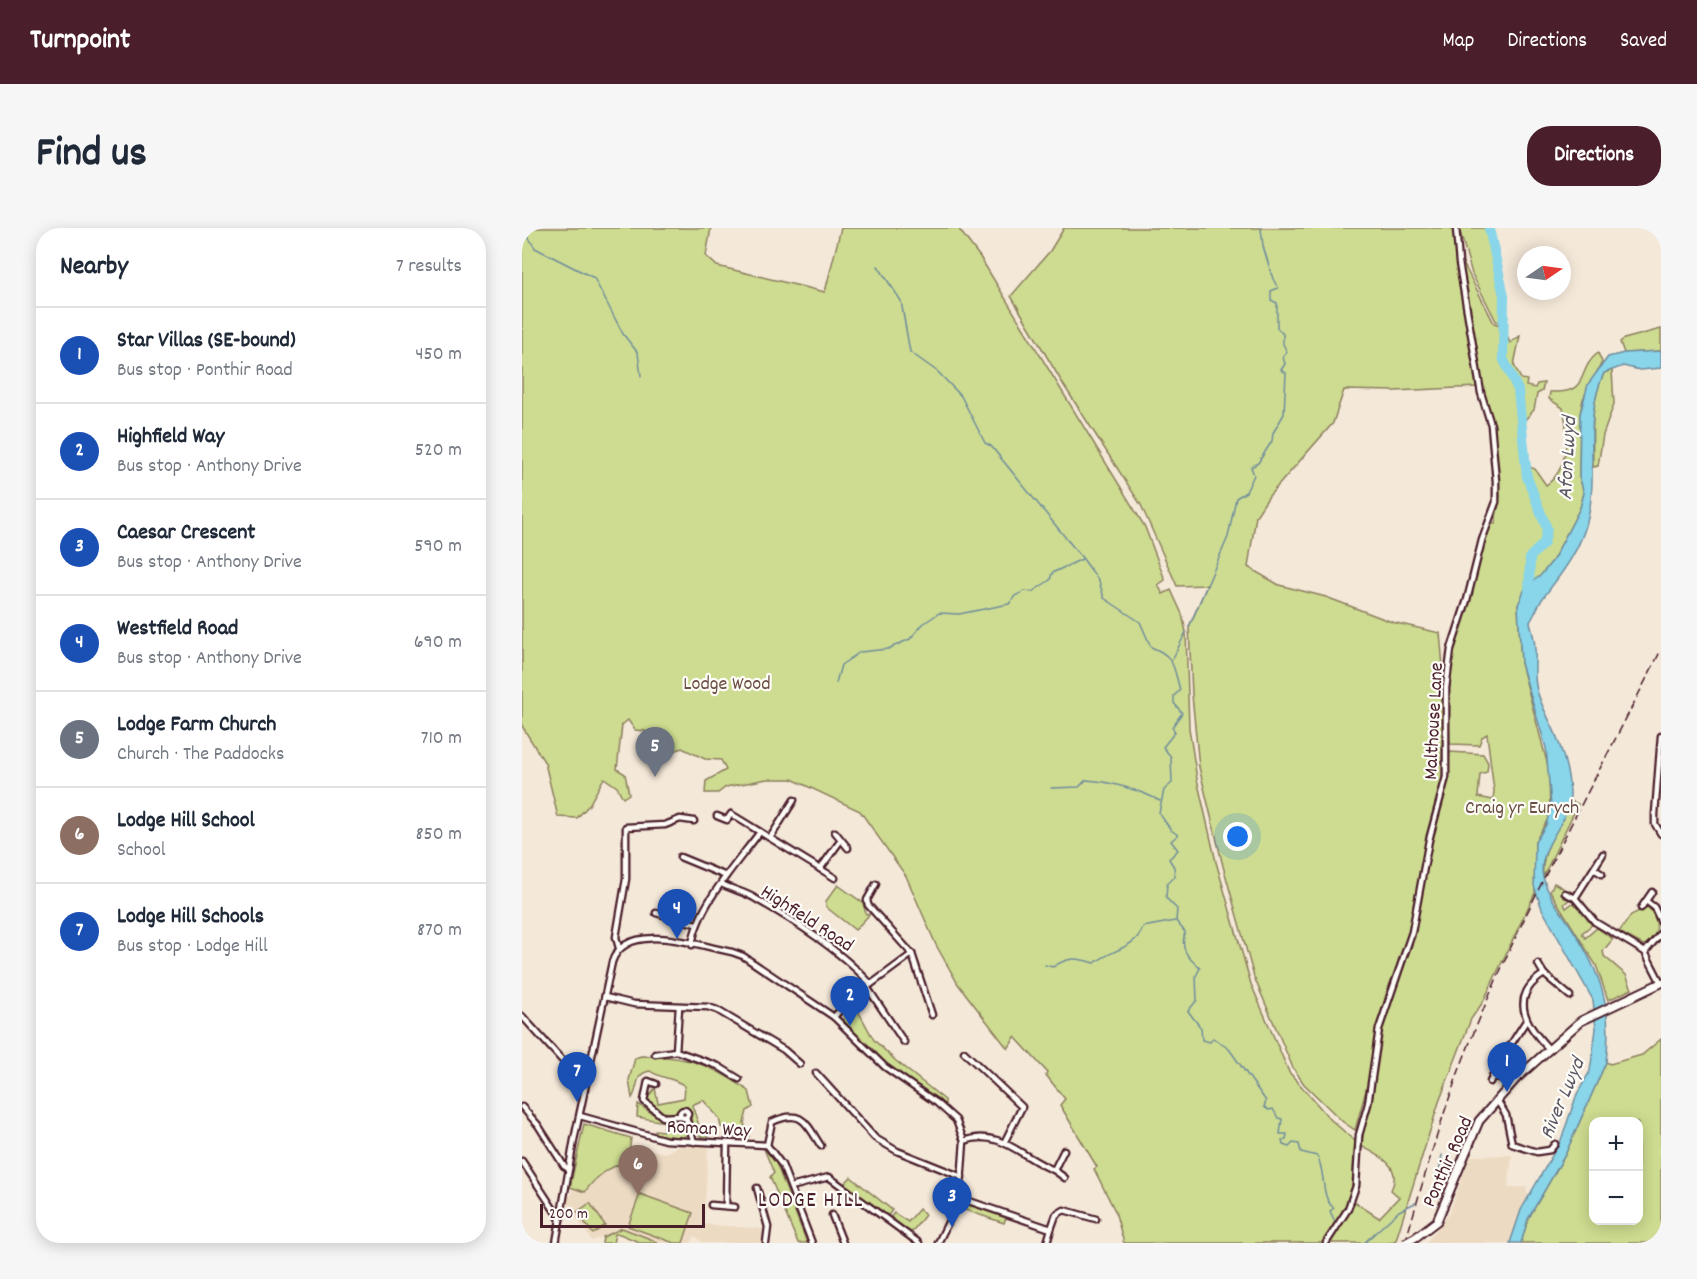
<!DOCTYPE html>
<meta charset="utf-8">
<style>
body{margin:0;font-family:Dekko,sans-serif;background:#f6f6f7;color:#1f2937}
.controls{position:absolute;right:18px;bottom:18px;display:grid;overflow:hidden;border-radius:12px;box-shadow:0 3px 15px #0003}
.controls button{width:54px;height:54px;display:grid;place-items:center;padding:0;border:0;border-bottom:2px solid #e0e1e3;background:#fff;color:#1f2937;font:30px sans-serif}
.compass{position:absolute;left:995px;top:18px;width:54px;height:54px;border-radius:50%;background:#fff;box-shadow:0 3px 15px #0003;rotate:77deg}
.scale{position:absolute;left:18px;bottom:15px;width:165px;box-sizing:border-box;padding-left:6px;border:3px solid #4a1f2b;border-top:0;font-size:16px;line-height:21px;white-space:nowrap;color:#4a1f2b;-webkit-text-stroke:4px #fdfcf7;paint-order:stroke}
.you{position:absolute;left:716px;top:609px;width:21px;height:21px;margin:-15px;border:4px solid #fff;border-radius:50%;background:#1a73e8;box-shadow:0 0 0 9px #1a73e833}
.badge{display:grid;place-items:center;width:39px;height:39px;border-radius:50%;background:#4a1f2b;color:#fff;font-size:20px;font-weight:700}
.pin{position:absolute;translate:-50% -50px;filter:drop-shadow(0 2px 3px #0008)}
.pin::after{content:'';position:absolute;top:32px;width:21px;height:18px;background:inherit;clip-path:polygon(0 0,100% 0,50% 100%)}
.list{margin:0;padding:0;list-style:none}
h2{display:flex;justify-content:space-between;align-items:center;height:78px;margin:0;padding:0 24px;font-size:26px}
h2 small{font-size:20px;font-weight:400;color:#747a83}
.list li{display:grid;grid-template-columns:39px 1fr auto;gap:18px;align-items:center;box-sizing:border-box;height:96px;padding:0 24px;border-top:2px solid #e0e1e3}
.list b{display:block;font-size:22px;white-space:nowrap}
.list p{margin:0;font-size:20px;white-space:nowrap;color:#747a83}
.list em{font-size:20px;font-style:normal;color:#747a83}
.map{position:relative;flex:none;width:1139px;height:1015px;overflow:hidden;border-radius:24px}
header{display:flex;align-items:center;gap:36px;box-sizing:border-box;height:84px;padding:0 30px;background:#4a1f2b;color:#fff}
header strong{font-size:28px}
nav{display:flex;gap:33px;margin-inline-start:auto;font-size:21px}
.intro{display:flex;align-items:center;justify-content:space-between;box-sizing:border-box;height:144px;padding:0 36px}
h1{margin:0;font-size:42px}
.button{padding:15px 27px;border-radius:24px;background:#4a1f2b;color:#fff;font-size:21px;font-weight:700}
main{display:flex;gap:36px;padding:0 36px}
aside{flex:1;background:#fff;border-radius:24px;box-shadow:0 3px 15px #0003}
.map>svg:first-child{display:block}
.built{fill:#eddac2}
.green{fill:#cddc90;stroke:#8c7e5e;stroke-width:1.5;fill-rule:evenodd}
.water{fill:#89d5e9;stroke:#708c9d;stroke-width:1.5}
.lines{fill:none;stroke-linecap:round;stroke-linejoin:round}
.stream{stroke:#708c9d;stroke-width:1.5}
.river{stroke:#89d5e9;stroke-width:10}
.minor-casing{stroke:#4a1f2b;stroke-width:9}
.secondary-casing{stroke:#4a1f2b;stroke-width:11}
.minor{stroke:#fdfcf7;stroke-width:4.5}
.secondary{stroke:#fdfcf7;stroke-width:7}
.rail{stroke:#4a1f2b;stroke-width:1.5;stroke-dasharray:9 4.5;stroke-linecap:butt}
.secondary-bridge-casing{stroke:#4a1f2b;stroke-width:11;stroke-linecap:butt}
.secondary-bridge{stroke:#fdfcf7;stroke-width:7}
.labels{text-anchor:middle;stroke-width:4.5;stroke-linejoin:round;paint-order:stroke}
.park-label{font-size:20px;fill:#6b4e44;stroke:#fdfcf7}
.street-label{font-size:20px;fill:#4a1f2b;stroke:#fdfcf7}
.water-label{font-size:21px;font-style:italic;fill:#5d5664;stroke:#fdfcf7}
.neighbourhood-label{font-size:21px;letter-spacing:1.5px;fill:#4a1f2b;stroke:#fdfcf7}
</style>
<header>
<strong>Turnpoint</strong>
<nav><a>Map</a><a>Directions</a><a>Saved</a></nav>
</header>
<div class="intro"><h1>Find us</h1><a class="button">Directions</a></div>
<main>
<aside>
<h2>Nearby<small>7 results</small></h2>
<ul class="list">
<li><span class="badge" style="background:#1a4fb4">1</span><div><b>Star Villas (SE-bound)</b><p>Bus stop · Ponthir Road</p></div><em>450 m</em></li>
<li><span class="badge" style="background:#1a4fb4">2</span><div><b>Highfield Way</b><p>Bus stop · Anthony Drive</p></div><em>520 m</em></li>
<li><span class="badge" style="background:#1a4fb4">3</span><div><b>Caesar Crescent</b><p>Bus stop · Anthony Drive</p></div><em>590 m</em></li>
<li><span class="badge" style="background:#1a4fb4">4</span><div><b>Westfield Road</b><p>Bus stop · Anthony Drive</p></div><em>690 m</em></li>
<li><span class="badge" style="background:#6b7280">5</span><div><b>Lodge Farm Church</b><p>Church · The Paddocks</p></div><em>710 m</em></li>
<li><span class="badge" style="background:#8d6e63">6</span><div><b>Lodge Hill School</b><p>School</p></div><em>850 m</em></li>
<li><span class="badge" style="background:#1a4fb4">7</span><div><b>Lodge Hill Schools</b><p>Bus stop · Lodge Hill</p></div><em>870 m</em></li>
</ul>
</aside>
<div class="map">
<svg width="1139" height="1015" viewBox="0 0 1139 1015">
<rect width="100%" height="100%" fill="#f4e8d8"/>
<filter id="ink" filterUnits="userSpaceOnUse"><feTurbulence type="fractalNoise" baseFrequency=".0167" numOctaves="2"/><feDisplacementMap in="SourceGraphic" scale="12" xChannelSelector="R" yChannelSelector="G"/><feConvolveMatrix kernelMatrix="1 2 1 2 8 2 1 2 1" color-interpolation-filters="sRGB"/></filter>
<g filter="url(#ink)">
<g class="built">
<polygon points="110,918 143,925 157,918 186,918 182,996 241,1001 239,1015 181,1015 173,1008 169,1015 127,1015 95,1001 70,1013 51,985 52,978 45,977 46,969 49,968 51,960 63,964 69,954 97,935 106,934"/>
<polygon points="990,927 986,960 1004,959 1006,968 988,1015 904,1015 927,986 948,928"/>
</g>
<g class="green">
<polygon points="0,0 189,0 184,28 195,38 303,64 319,0 436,0 458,29 623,299 643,352 636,357 641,366 649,362 660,386 664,404 667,500 675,551 694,634 729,756 767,844 808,891 833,913 830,959 823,979 800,1015 602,1015 593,983 572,941 575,939 538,877 543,871 524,847 525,844 493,809 486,821 436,756 414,717 384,648 338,583 270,551 245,551 204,559 196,565 183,565 184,553 204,542 199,532 183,531 160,520 131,531 123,503 113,502 106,492 100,497 95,541 103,546 107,566 101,570 95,559 82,550 67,577 55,590 36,589 23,535 0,498"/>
<polygon points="542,0 931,0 955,159 873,163 822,162 811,195 747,268 734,288 726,339 757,357 804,369 870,394 918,405 922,450 920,553 906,605 887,705 864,766 856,796 848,848 833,902 821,894 782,856 771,840 732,749 701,638 677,539 670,467 667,399 685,357 655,358 619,277 541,156 489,68 528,23"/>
<polygon points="937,0 967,0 982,68 982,96 974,93 950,46"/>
<path d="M 939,31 L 972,95 L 982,98 L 988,115 L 998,108 L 992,137 L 999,151 L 1005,152 L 1004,158 L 1013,160 L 1015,156 L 1022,155 L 1020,163 L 1015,166 L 1012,182 L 1001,194 L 1005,238 L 1013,241 L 1024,257 C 1047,242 1047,204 1041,180 L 1027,171 L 1028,164 C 1070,166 1053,142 1076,125 L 1080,134 L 1061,171 L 1058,186 L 1057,248 L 1062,265 L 1058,280 L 1031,332 L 996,377 L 999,435 L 1027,542 L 1028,587 L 1013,614 L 1013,665 L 961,774 L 949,791 L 917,874 L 874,1012 L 867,1015 L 808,1015 L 832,975 L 834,975 L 857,990 L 877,969 L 869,962 C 881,938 857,927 839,918 L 861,794 L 893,709 L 906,623 L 923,564 L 928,524 L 961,526 L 966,535 L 965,544 L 958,546 L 956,569 L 971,572 L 972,563 L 965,506 L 960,509 L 957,517 L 928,516 L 926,474 L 932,416 L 947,376 L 956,332 L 969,296 L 973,296 L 978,268 L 972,196 L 962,169 Z"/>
<polygon points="1139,101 1139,123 1102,125 1098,114 1102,111"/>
<path d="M 1090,142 L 1092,176 L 1081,207 L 1076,238 L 1071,239 C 1071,203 1067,179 1082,145 Z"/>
<path d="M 1047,572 L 1056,576 L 1021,649 C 1018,621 1038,599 1047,572 Z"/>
<polygon points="1032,655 1041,660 1041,669 1047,672 1042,676 1044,680 1052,674 1070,697 1060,705 1063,710 1075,700 1091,711 1081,723 1082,728 1104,747 1110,761 1086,772 1074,737 1028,663"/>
<polygon points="316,657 341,675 344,686 348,686 333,702 304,679 304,673"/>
<path d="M 1125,679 C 1138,688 1139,713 1121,717 L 1097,704 L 1109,687 Z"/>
<polygon points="334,779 352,812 374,833 423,872 423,878 357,830 322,793 322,787"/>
<path d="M 1139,811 L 1139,1015 L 999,1015 L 1006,991 L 1043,927 L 1084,834 L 1088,836 L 1120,827 ZM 1072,894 L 1116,894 L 1116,992 L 1072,992 Z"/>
<path d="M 119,828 C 167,828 188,836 227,863 L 231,879 L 225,883 L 222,895 L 227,908 L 208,910 L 209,901 L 199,899 L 197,890 L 181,872 L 170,877 L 179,903 L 191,904 L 183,910 C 168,906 171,891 166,880 L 158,880 L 155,886 L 141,884 L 127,874 L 126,869 L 133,860 L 136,875 L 162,870 L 163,858 C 151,849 139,851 128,843 C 112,845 117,860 110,870 L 107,852 L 113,830 Z"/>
<polygon points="116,876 139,891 160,896 165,906 161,910 133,906 133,902 141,903 143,894 115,889"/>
<path d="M 62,896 L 109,910 L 106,934 C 89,937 73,949 63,964 L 48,959 Z"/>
<polygon points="242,921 253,932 285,1015 276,1015 248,949 252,945"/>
<polygon points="329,949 370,982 366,988 322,956"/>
<polygon points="118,966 171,985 161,1015 152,1015 106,998"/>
<polygon points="68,975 83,997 71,1006 55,984"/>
<polygon points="445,976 484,990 482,995 440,981"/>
<polygon points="397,981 403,987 389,1005 368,990 372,985 386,994"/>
<polygon points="100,1000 131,1012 135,1015 119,1015 98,1006 93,1006 91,1015 80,1015 81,1009"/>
</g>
<path class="water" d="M 1139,123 L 1139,140 L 1118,142 L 1101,138 L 1082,145 C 1060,194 1077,239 1066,290 C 1059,321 1040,345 1021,370 C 1016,377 1013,386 1008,394 C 1010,403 1013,412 1013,421 C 1014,435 1011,448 1015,462 C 1019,479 1030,495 1036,512 C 1042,529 1047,547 1048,564 C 1050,594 1014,618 1021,649 C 1026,669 1039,683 1050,700 C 1079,745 1091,780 1084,834 L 1043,927 L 1006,991 L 999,1015 L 988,1015 L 999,982 L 1039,912 L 1055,866 L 1068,843 L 1074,801 L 1071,772 L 1020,681 L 1012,658 L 1013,614 L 1024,597 L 1029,578 L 1024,520 L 999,435 L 996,377 L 1004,358 L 1018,348 L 1031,332 L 1058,280 L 1062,265 L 1057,248 L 1058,186 L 1066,156 L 1086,129 L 1102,125 Z"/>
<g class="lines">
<g class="stream">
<polyline points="6,0 5,7 13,20 72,50 101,106 116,125 119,148"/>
<path d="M 356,38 L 379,73 L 388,124 L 416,144 L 439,168 L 463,215 L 469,218 L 561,331 L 577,353 L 582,370 L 618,394 L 629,419 C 653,428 651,438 658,462 L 652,468 L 652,475 L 660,485 L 650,499 L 653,504 L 641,519 L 649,529 L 650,555 L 642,562 L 637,585 L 649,602 L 656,607 L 649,613 L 656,622 L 647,631 L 652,639 L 653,649 L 645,655 L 644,670 L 655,681 L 654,693 L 663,704 C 658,721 665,729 678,740 L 674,748 L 675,772 L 666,783 L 679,800 L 680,812 L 688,814 L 691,810 L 707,821 L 744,873 L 742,879 L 747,882 L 751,881 L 756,890 L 760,891 L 758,906 L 765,906 L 764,911 L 760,912 L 761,917 L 767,919 L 771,915 L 777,916 L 779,924 L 795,928 C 804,943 798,970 812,980 L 808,983 L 813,994"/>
<polyline points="667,399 706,309 714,270 724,264 732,247 729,239 736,235 750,213 751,205 762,186 764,145 759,142 763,136 761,129 765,124 761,116 761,106 755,100 755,75 749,72 749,63 756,60 751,51 741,18 739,0"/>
<polyline points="650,432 664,404"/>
<polyline points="314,455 319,437 338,424 366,421 388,411 401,396 417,385 437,386 487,376 493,368 503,363 510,364 528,352 530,345 560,331"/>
<path d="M 529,560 L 557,559 L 564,552 C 586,553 618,562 638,573"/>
<path d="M 523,737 L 531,739 C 547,728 555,730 573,735 C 588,722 615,720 621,699 L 653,693"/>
<polyline points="903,973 914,961 920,927"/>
<polyline points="808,1015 816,1003"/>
<polyline points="842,1015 877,983 893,975"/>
</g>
<polyline class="river" points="967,0 982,68 981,130 996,162 1005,249 1025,301 1022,315 1008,329 1007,370"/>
<defs>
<g id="minor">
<polyline points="1139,508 1133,586 1133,596 1139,606"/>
<polyline points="195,588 205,592 209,586 313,650"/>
<polyline points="313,604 326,620"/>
<polyline points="248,610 272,572"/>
<polyline points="1081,626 1053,670 1073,694 1123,724 1139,755"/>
<polyline points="158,629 204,648"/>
<polyline points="298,641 319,612"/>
<polyline points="1072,641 1080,646"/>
<path d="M 200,656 C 211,662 223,664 234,671 C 276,695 316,721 349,756"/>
<polyline points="354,656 345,672 346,677 390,726 410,787"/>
<polyline points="1043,665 1053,670"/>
<polyline points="1124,673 1132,679 1139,694"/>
<polyline points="1119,680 1130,664"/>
<polyline points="134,685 174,696"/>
<path d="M 170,717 C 175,678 215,635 238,604"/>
<polyline points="97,720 94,709 104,651 104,599 143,597 158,591 172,593"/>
<polyline points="1123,724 1139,705"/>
<polyline points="1016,736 1022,746"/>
<polyline points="345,759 382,814"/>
<polyline points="83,769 112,776 186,779 195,782 262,822 278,836"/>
<polyline points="157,779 154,823 196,838 217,851"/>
<polyline points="0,788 49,842 62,863"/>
<polyline points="312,789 325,774 390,726"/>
<path d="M 1026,820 C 1004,797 986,769 1022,746 L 1048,768"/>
<polyline points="442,824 500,879 483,913"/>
<polyline points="133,826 154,823"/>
<polyline points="294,845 353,910 375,923 440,949"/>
<polyline points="971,848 981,851"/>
<polyline points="968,854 977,835 1004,793"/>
<polyline points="134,856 126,853 122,873 141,889 158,888"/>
<polyline points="975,872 984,887 990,916 1015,924 1028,922 1033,916"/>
<polyline points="0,879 16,897 42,938 47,941"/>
<circle cx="162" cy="886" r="4"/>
<polyline points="58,888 144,912 245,917 260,937 290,1015"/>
<polyline points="164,890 172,914"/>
<path d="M 442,913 C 477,899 503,932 532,942 L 542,922"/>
<path d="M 245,917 L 250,894 C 280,880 284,895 299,918"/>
<polyline points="0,933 38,991"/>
<polyline points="532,942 543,950"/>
<polyline points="269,959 307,949 397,1015"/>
<polyline points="235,960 246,999 244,1015"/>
<polyline points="438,970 529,1001 525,1015"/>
<polyline points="189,977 213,979"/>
<polyline points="204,978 205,915"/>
<polyline points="310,987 321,1015"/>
<polyline points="529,1001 534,987 542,982 574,991"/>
<path d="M 34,1015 L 52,912 L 90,734 C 104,691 177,718 210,724 L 221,728 L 312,789 L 363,839 L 415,875 L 434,892 L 442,913 L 438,970 L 416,1015"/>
<polyline points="804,1015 826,981 834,958 837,907 846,876 857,801 890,704 907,612 924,549 924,460 929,421 945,372 960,312 974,274 974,253 969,197 959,165 937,35 934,0"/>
</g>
<polyline id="secondary" points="894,1009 915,993 957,893 994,851 1059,793 1139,755"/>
</defs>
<use href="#minor" class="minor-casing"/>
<use href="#secondary" class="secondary-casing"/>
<use href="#minor" class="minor"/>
<use href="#secondary" class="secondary"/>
<path class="rail" d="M 883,1015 C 901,954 918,892 941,832 C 995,691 1071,557 1139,422"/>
<defs>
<polyline id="secondary-bridge" points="883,1015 894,1009"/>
</defs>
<use href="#secondary-bridge" class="secondary-bridge-casing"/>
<use href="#secondary-bridge" class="secondary-bridge"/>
</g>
</g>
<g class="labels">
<g class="park-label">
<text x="205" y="461">Lodge Wood</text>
<text x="1000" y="585">Craig yr Eurych</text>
</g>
<g class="street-label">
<text transform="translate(910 493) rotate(-87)" y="7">Malthouse Lane</text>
<text transform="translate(286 689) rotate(33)" y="7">Highfield Road</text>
<text transform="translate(187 899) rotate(3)" y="7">Roman Way</text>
<text transform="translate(924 933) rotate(-66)" y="7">Ponthir Road</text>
</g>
<g class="water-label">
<text transform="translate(1044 230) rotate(-87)" y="7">Afon Lwyd</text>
<text transform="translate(1039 870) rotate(-67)" y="7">River Lwyd</text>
</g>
<g class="neighbourhood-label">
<text x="289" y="978">LODGE HILL</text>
</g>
</g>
</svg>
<div class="controls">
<button>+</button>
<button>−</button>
</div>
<svg class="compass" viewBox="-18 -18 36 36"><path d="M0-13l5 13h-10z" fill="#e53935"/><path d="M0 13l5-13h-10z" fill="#747a83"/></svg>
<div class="scale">200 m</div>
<div class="you"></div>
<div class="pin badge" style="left:985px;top:864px;background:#1a4fb4">1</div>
<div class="pin badge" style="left:328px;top:798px;background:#1a4fb4">2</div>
<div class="pin badge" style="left:430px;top:999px;background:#1a4fb4">3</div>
<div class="pin badge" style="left:155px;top:711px;background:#1a4fb4">4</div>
<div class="pin badge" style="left:133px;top:549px;background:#6b7280">5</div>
<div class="pin badge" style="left:116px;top:967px;background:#8d6e63">6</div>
<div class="pin badge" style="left:55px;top:874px;background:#1a4fb4">7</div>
</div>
</main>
